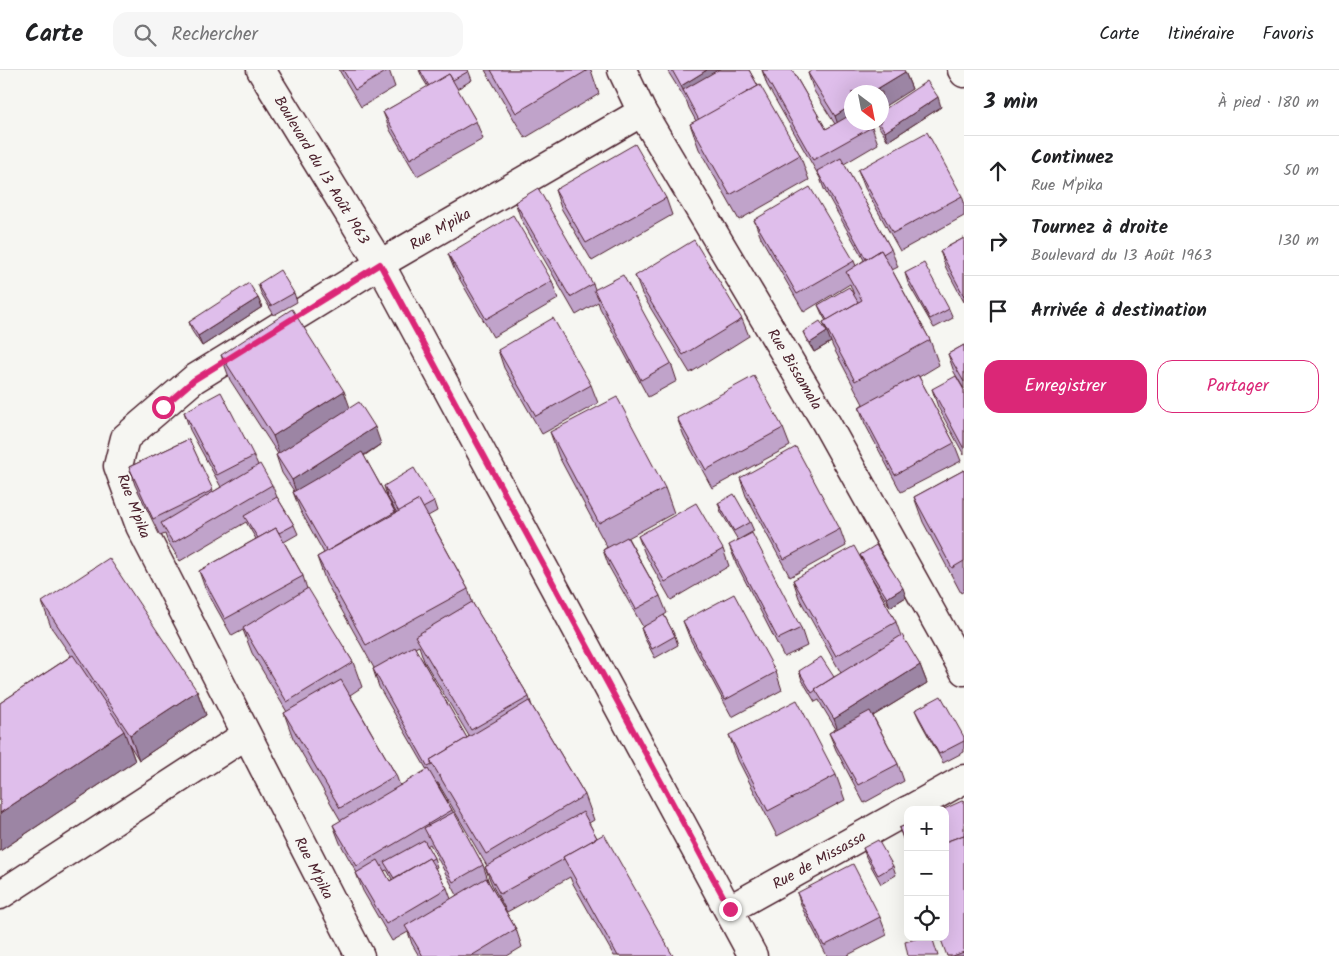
<!DOCTYPE html>
<html lang="fr">
<meta charset="utf-8">
<style>
body{margin:0;font-family:Kalam,sans-serif;background:#f6f6f6;color:#202124}
.controls{position:absolute;right:15px;bottom:15px;display:grid;overflow:hidden;border-radius:10px;box-shadow:0 5px 20px #0002}
.controls button{width:45px;height:45px;display:grid;place-items:center;padding:0;border:0;border-bottom:1px solid #e0e0e0;background:#fff;color:#202124;font:25px sans-serif}
.compass{position:absolute;left:844px;top:15px;width:45px;height:45px;border-radius:50%;background:#fff;box-shadow:0 5px 20px #0002;rotate:148deg}
.stop{position:absolute;width:15px;height:15px;margin:-11px;border:4px solid #db2777;border-radius:50%;background:#fff}
.stop.end{background:#db2777;border-color:#fff;box-shadow:0 1px 5px #0008}
.list{margin:0;padding:0;list-style:none}
h2{display:flex;justify-content:space-between;align-items:center;height:65px;margin:0;padding:0 20px;font-size:21px}
h2 small{font-size:16px;font-weight:400;color:#757577}
.list li{display:grid;grid-template-columns:32px 1fr auto;gap:15px;align-items:center;box-sizing:border-box;height:70px;padding:0 20px;border-top:1px solid #e0e0e0}
.list b{display:block;font-size:19px;white-space:nowrap}
.list p{margin:0;font-size:16px;white-space:nowrap;color:#757577}
.list em{font-size:16px;font-style:normal;color:#757577}
.actions{display:flex;gap:10px;padding:15px 20px}
.actions a{flex:1;padding:11px 0;border:1px solid #db2777;border-radius:15px;text-align:center;font-size:18px;color:#db2777}
.actions .main{background:#db2777;color:#fff}
.icon{flex:none;width:28px;height:28px;fill:none;stroke:currentColor;stroke-width:2;stroke-linecap:round;stroke-linejoin:round}
.map{position:relative;flex:none;width:964px;height:886px;overflow:hidden}
header{display:flex;align-items:center;gap:30px;box-sizing:border-box;height:70px;padding:0 25px;background:#fff;border-bottom:1px solid #e0e0e0}
header strong{font-size:24px}
nav{display:flex;gap:28px;margin-inline-start:auto;font-size:18px}
.search{width:350px;height:45px;background:#f6f6f6;display:flex;align-items:center;gap:12px;box-sizing:border-box;padding:0 18px;border-radius:15px;color:#757577;font-size:19px}
main{display:flex}
aside{flex:1;background:#fff}
.map>svg:first-child{display:block}
.lines{fill:none;stroke-linecap:round;stroke-linejoin:round}
.minor-casing{stroke:#4a1f2b;stroke-width:31}
.minor{stroke:#f6f6f2;stroke-width:28}
.wall{fill:#c0a3ca;stroke:#4a1f2b;fill-rule:evenodd}
.shaded-wall{fill:#9c85a4;stroke:#4a1f2b}
.building{fill:#dfbeeb;stroke:#4a1f2b}
.route{stroke:#db2777;stroke-width:6}
.labels{text-anchor:middle;stroke-width:4;stroke-linejoin:round;paint-order:stroke}
.street-label{font-size:15px;fill:#4a1f2b;stroke:#f6f6f2}
</style>
<header>
<strong>Carte</strong>
<div class="search"><svg class="icon" aria-label="search" viewBox="0 0 24 24"><circle cx="10" cy="10" r="6"/><path d="M15 15l6 6"/></svg>Rechercher</div>
<nav><a>Carte</a><a>Itinéraire</a><a>Favoris</a></nav>
</header>
<main>
<div class="map">
<svg width="964" height="886" viewBox="0 0 964 886">
<rect width="100%" height="100%" fill="#f6f6f2"/>
<filter id="ink" filterUnits="userSpaceOnUse"><feTurbulence type="fractalNoise" baseFrequency=".02" numOctaves="2"/><feDisplacementMap in="SourceGraphic" scale="10" xChannelSelector="R" yChannelSelector="G"/><feConvolveMatrix kernelMatrix="1 2 1 2 8 2 1 2 1" color-interpolation-filters="sRGB"/></filter>
<g filter="url(#ink)">
<g class="lines">
<defs>
<g id="minor">
<polyline points="261,0 380,194 753,886"/>
<polyline points="622,0 642,42 825,351 964,601"/>
<polyline points="962,0 964,3"/>
<polyline points="909,740 964,709"/>
<polyline points="0,825 246,665"/>
<polyline points="730,839 908,740"/>
<polyline points="360,886 140,456 118,396 125,368 194,309 380,194 642,42"/>
</g>
</defs>
<use href="#minor" class="minor-casing"/>
<use href="#minor" class="minor"/>
</g>
<g class="wall">
<polygon points="339,0 389,0 395,17 361,37"/>
<polygon points="419,0 468,0 472,10 457,19 476,51 483,69 417,106 390,60 383,42 428,17 423,9"/>
<polygon points="485,0 591,0 599,24 525,68"/>
<polygon points="667,0 749,0 758,16 800,85 809,110 739,150 699,79 690,54 696,51 689,38 687,32"/>
<polygon points="762,0 792,0 826,59 835,54 814,21 808,3 905,2 912,19 852,22 872,57 878,74 844,94 891,179 898,197 892,200 930,270 939,295 919,307 954,373 961,391 901,422 865,354 859,337 863,334 833,277 831,272 814,282 807,271 803,262 827,262 823,252 826,251 822,244 818,235 854,225 850,214 804,242 761,168 754,150 854,191 856,196 864,190 824,119 820,108 767,15"/>
<polygon points="941,37 888,71 876,52 882,52"/>
<polygon points="858,100 962,126 964,132 964,146 900,181 865,118"/>
<polygon points="555,120 666,128 672,145 592,191 561,138"/>
<polygon points="515,132 593,214 595,219 671,293 677,311 648,327 600,238 598,232 576,245 521,149"/>
<polygon points="964,168 964,232 946,198 940,181"/>
<polygon points="448,184 552,211 558,229 493,267 455,201"/>
<polygon points="905,203 949,239 953,248 934,258 908,213"/>
<polygon points="635,206 742,249 749,266 690,303 642,224"/>
<polygon points="258,214 294,223 297,232 274,245 261,223"/>
<polygon points="258,228 262,237 202,276 192,261 189,252"/>
<polygon points="964,275 964,319 954,302 948,284"/>
<polygon points="498,280 591,315 598,333 542,364 504,298"/>
<path d="M 221,285 L 350,338 L 381,374 L 364,386 L 396,443 L 397,443 L 387,426 L 384,416 L 434,432 L 437,441 L 428,446 L 468,519 L 473,534 L 529,627 L 532,636 L 585,725 L 594,750 L 589,753 L 597,768 L 673,886 L 614,886 L 572,812 L 570,807 L 507,842 L 492,815 L 485,797 L 487,796 L 438,713 L 437,713 L 452,740 L 483,795 L 489,813 L 516,859 L 522,877 L 507,886 L 419,886 L 412,874 L 408,862 L 392,871 L 363,821 L 356,803 L 357,803 L 340,773 L 333,755 L 341,751 L 293,668 L 284,643 L 287,642 L 252,583 L 243,560 L 232,566 L 205,518 L 199,501 L 256,469 L 246,452 L 180,491 L 167,470 L 165,464 L 160,466 L 135,415 L 129,397 L 189,369 L 213,422 L 221,417 L 190,360 L 184,342 L 254,386 L 258,395 L 272,415 L 277,427 L 294,455 L 298,464 L 284,472 L 303,506 L 307,519 L 353,592 L 362,617 L 350,625 L 396,705 L 400,716 L 427,700 L 379,617 L 373,599 L 374,598 L 326,512 L 317,487 L 324,483 L 300,440 L 293,422 L 294,421 L 282,403 L 276,385 L 278,384 L 230,310 ZM 419,576 L 424,591 L 469,666 L 467,668 L 415,578 ZM 430,774 L 457,825 L 451,829 L 447,818 L 435,798 L 437,797 L 434,788 L 427,776 ZM 387,800 L 392,809 L 390,811 L 384,801 Z"/>
<polygon points="932,319 964,320 964,385 938,337"/>
<polygon points="677,348 783,358 790,376 712,418 684,366"/>
<polygon points="550,362 665,418 674,443 628,468 660,526 667,543 664,545 675,566 678,575 655,588 644,567 641,558 643,557 609,497 603,480 607,477 559,387"/>
<polygon points="964,400 964,521 961,523 923,452 914,427"/>
<polygon points="740,408 840,459 846,476 790,507 746,426"/>
<polygon points="718,433 750,452 754,461 738,470 721,442"/>
<polygon points="638,466 723,479 729,496 671,530 645,484"/>
<polygon points="729,475 801,558 807,576 784,587 736,493"/>
<polygon points="860,485 906,527 890,537 867,500 896,552 901,566 920,595 927,613 873,646 898,694 904,711 864,733 836,680 829,663 836,659 822,636 819,630 815,632 802,610 799,601 834,607 841,603 799,528 793,510 863,492"/>
<polygon points="42,532 197,621 206,645 139,690 129,674 135,691 0,781 0,633 71,586 51,557"/>
<polygon points="683,551 776,602 782,620 732,647 690,569"/>
<polygon points="915,640 964,667 964,682 943,693 919,649"/>
<polygon points="729,665 836,705 845,730 777,766 738,690"/>
<polygon points="964,730 964,886 947,886"/>
<polygon points="908,754 908,782 899,758"/>
<polygon points="863,778 893,796 896,805 881,814 866,787"/>
<polygon points="797,823 880,847 887,865 846,886 827,886 803,840"/>
</g>
<g class="shaded-wall">
<polygon points="707,0 742,0 684,22 681,16"/>
<polygon points="905,2 912,19 882,38 882,22 872,22"/>
<polygon points="938,27 941,37 888,71 885,62"/>
<polygon points="852,35 852,52 841,63 835,46"/>
<polygon points="258,228 262,237 202,276 198,266"/>
<polygon points="827,262 831,272 814,282 810,273"/>
<polygon points="344,321 353,346 282,391 273,366"/>
<polygon points="375,357 381,374 298,428 292,410"/>
<polygon points="903,518 906,527 890,537 887,528"/>
<polygon points="920,595 927,613 840,666 834,649"/>
<polygon points="197,621 206,645 139,690 130,665"/>
<polygon points="124,661 135,691 0,781 0,743"/>
</g>
<g class="building">
<polygon points="343,0 389,0 355,20"/>
<polygon points="420,0 468,0 469,1 453,10 449,4 429,16"/>
<polygon points="491,0 588,0 516,43"/>
<polygon points="672,0 707,0 681,16"/>
<polygon points="718,0 749,0 758,16 699,50 683,20"/>
<polygon points="762,0 792,0 826,59 852,44 852,52 870,52 872,57 813,90"/>
<polygon points="813,0 904,0 905,2 872,22 852,22 852,35 835,46 808,3"/>
<polygon points="449,4 476,51 410,89 383,42"/>
<polygon points="927,11 938,27 885,62 879,52 882,52 882,41"/>
<polygon points="760,15 800,85 730,125 690,54"/>
<polygon points="927,62 962,126 893,163 858,100"/>
<polygon points="635,74 666,128 586,173 555,120"/>
<polygon points="841,88 891,179 883,184 881,180 866,189 817,101"/>
<polygon points="810,117 854,191 797,224 754,150"/>
<polygon points="538,118 593,214 570,227 515,132"/>
<polygon points="513,145 552,211 486,249 448,184"/>
<polygon points="964,168 964,226 940,181"/>
<polygon points="694,170 742,249 683,285 635,206"/>
<polygon points="881,180 930,270 855,311 823,252 862,230 846,202"/>
<polygon points="924,193 949,239 930,249 905,203"/>
<polygon points="280,200 294,223 271,236 258,214"/>
<polygon points="623,205 671,293 641,310 594,220"/>
<polygon points="249,213 258,228 198,266 189,252"/>
<polygon points="849,217 858,232 827,250 818,235"/>
<polygon points="292,239 344,321 273,366 221,285"/>
<polygon points="553,248 591,315 536,346 498,280"/>
<polygon points="820,251 827,262 810,273 803,262"/>
<polygon points="964,275 964,312 948,284"/>
<polygon points="918,305 954,373 895,405 859,337"/>
<polygon points="754,306 783,358 706,400 677,348"/>
<polygon points="956,306 964,320 964,379 932,319"/>
<polygon points="221,322 254,386 217,405 184,342"/>
<polygon points="617,327 665,418 599,453 550,362"/>
<polygon points="359,332 375,357 292,410 276,385"/>
<polygon points="189,369 213,420 153,449 129,397"/>
<polygon points="796,377 840,459 784,489 740,408"/>
<polygon points="362,382 395,442 327,481 293,422"/>
<polygon points="260,394 272,415 173,473 161,453"/>
<polygon points="414,398 434,432 423,438 419,430 399,442 384,416"/>
<polygon points="964,400 964,491 952,498 914,427"/>
<polygon points="734,424 750,452 734,461 718,433"/>
<polygon points="277,427 294,455 279,463 276,458 258,468 244,446"/>
<polygon points="419,430 468,519 366,575 317,487"/>
<polygon points="696,433 723,479 665,512 638,466"/>
<polygon points="276,458 303,506 225,549 199,501"/>
<polygon points="752,463 801,558 778,569 729,475"/>
<polygon points="627,467 660,526 636,539 603,480"/>
<polygon points="876,475 903,518 887,528 860,485"/>
<polygon points="854,476 896,552 836,586 793,510"/>
<polygon points="109,488 197,621 130,665 42,532"/>
<polygon points="308,518 353,592 287,632 243,558"/>
<polygon points="734,524 776,602 725,630 683,551"/>
<polygon points="472,532 529,627 471,660 415,566"/>
<polygon points="664,545 675,566 652,579 641,558"/>
<polygon points="902,565 920,595 834,649 815,619"/>
<polygon points="414,576 467,668 430,690 432,695 428,697 373,599"/>
<polygon points="73,585 124,661 0,743 0,633"/>
<polygon points="821,587 834,607 815,619 816,620 812,623 799,601"/>
<polygon points="341,610 396,705 340,738 284,643"/>
<polygon points="941,626 964,667 964,671 939,684 915,640"/>
<polygon points="797,630 836,705 768,741 729,665"/>
<polygon points="529,631 585,725 486,784 430,690"/>
<polygon points="870,641 898,694 858,715 829,663"/>
<polygon points="428,699 452,740 357,796 333,755"/>
<polygon points="964,730 964,765 945,772 945,740 942,740"/>
<polygon points="454,742 483,795 453,812 424,758"/>
<polygon points="583,742 597,768 563,787 564,789 500,824 485,797"/>
<polygon points="908,754 908,779 899,758"/>
<polygon points="604,764 673,886 618,886 563,787"/>
<polygon points="964,765 964,882 953,886 947,886 940,867 945,867 945,772"/>
<polygon points="424,770 434,788 430,790 429,788 394,808 384,792"/>
<polygon points="878,770 893,796 878,805 863,778"/>
<polygon points="429,788 447,818 386,854 356,803 378,790 390,811"/>
<polygon points="853,794 880,847 824,876 797,823"/>
<polygon points="486,808 516,859 471,886 423,886 405,856"/>
<polygon points="922,867 932,867 938,886 908,886 905,872"/>
</g>
</g>
<g class="lines" filter="url(#ink)">
<polyline class="route" points="163,337 194,310 380,194 730,839"/>
</g>
<g class="labels">
<g class="street-label">
<text transform="translate(322 100) rotate(59)" y="5">Boulevard du 13 Août 1963</text>
<text transform="translate(440 159) rotate(-30)" y="5">Rue M'pika</text>
<text transform="translate(795 299) rotate(59)" y="5">Rue Bissamala</text>
<text transform="translate(134 436) rotate(69)" y="5">Rue M'pika</text>
<text transform="translate(819 790) rotate(-29)" y="5">Rue de Missassa</text>
<text transform="translate(314 798) rotate(63)" y="5">Rue M'pika</text>
</g>
</g>
</svg>
<div class="controls">
<button>+</button>
<button>−</button>
<button><svg class="icon" aria-label="locate" viewBox="0 0 24 24"><circle cx="12" cy="12" r="6"/><path d="M12 2v4M12 18v4M2 12h4M18 12h4"/></svg></button>
</div>
<svg class="compass" viewBox="-18 -18 36 36"><path d="M0-13l5 13h-10z" fill="#e53935"/><path d="M0 13l5-13h-10z" fill="#757577"/></svg>
<div class="stop" style="left:163px;top:337px"></div>
<div class="stop end" style="left:730px;top:839px"></div>
</div>
<aside>
<h2>3 min<small>À pied · 180 m</small></h2>
<ul class="list">
<li><svg class="icon" aria-label="ahead" viewBox="0 0 24 24"><path d="M12 20V5M6 11l6-6 6 6"/></svg><div><b>Continuez</b><p>Rue M'pika</p></div><em>50 m</em></li>
<li><svg class="icon" aria-label="right" viewBox="0 0 24 24"><path d="M7 20v-9h11M14 6l5 5-5 5"/></svg><div><b>Tournez à droite</b><p>Boulevard du 13 Août 1963</p></div><em>130 m</em></li>
<li><svg class="icon" aria-label="arrive" viewBox="0 0 24 24"><path d="M6 21V4h12l-3 4 3 4H6"/></svg><div><b>Arrivée à destination</b></div></li>
</ul>
<div class="actions"><a class="main">Enregistrer</a><a>Partager</a></div>
</aside>
</main>
